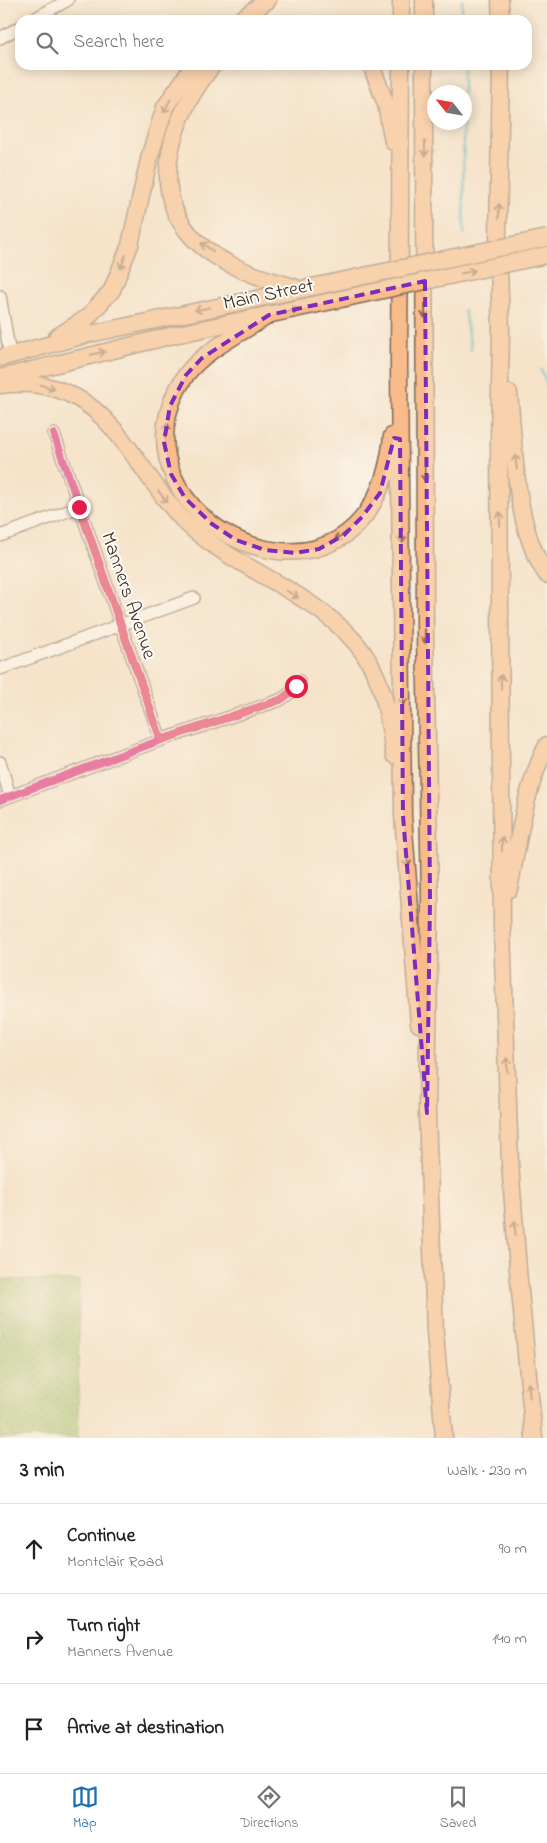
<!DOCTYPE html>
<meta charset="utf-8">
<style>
body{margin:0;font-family:"Indie Flower",sans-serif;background:#f6f6f6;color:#202124}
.compass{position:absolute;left:427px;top:85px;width:45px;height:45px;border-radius:50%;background:#fff;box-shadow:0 2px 12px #0003;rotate:301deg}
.stop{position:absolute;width:15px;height:15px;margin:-11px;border:4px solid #e11d48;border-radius:50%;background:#fff}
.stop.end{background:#e11d48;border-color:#fff;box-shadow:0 1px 5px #0008}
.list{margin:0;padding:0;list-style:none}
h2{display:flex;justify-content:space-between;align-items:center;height:65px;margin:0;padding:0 20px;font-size:21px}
h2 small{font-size:16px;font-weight:400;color:#757577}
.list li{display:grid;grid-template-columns:32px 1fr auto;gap:15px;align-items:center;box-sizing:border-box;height:90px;padding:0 20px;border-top:1px solid #e0e0e0}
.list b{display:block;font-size:19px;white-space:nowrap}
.list p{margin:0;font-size:16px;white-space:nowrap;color:#757577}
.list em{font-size:16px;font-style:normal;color:#757577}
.icon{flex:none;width:28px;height:28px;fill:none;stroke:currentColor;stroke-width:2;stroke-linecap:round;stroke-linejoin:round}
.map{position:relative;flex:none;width:547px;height:1438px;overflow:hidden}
.search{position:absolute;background:#fff;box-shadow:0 2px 12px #0003;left:15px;right:15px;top:15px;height:55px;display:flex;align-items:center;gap:12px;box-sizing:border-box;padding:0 18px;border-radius:15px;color:#757577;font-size:19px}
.sheet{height:335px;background:#fff}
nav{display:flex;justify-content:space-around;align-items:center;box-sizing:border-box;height:70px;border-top:1px solid #e0e0e0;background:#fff;font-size:14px;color:#757577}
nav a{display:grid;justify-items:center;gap:2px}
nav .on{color:#1f6fb2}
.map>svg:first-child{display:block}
.park{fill:url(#park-dots);stroke:#6a7645}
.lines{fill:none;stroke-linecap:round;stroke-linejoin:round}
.stream{stroke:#48b3c5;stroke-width:3}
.minor-casing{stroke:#7c6b5a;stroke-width:14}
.highway-casing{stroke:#7c6b5a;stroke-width:19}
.minor{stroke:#fff;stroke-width:11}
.highway{stroke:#fabb8b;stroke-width:16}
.highway-bridge-casing{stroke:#7c6b5a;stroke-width:19;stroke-linecap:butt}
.highway-bridge{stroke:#fabb8b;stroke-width:16}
.cycleway-casing{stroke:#fdfcf7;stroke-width:11}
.cycleway{stroke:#d6006c;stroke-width:8}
.oneway{stroke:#916b4f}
.route{stroke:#e11d48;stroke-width:6}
.marked{fill:none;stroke:#7b2cbf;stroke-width:4;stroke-dasharray:10 6;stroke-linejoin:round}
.labels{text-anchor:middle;stroke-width:4;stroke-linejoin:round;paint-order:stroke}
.street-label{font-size:20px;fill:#3b2a1e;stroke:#fdfcf7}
</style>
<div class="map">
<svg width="547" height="1438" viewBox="0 0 547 1438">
<defs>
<pattern id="park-dots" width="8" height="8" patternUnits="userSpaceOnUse" patternTransform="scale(1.25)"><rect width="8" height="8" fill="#9ac16c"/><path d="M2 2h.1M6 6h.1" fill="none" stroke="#7f9d58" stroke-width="1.8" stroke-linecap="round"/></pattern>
</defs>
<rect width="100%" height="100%" fill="#fdfcf7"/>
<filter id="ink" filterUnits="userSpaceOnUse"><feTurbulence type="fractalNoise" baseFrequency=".02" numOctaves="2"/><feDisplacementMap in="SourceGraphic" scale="10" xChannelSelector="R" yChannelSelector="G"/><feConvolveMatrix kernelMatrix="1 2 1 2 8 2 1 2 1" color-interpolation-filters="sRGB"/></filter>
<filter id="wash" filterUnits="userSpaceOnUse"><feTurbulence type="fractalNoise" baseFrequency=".0096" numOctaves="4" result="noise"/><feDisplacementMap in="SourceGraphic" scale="20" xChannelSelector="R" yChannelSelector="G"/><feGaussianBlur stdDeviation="1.12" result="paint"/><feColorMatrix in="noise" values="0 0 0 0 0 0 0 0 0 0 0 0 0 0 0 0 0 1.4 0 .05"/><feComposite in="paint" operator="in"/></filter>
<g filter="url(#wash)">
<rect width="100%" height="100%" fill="#f5e3ca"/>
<polygon class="park" points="0,1279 79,1281 78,1438 0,1438"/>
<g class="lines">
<g class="stream">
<polyline points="462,0 462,20"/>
<polyline points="463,65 463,92"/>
<polyline points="463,122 464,234"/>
<polyline points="464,310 471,350"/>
<polyline points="541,370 547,384"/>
</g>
</g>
</g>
<g filter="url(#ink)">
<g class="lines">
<defs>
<g id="minor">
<polyline points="32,20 68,0"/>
<polyline points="0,38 20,27"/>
<polyline points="0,296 10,355"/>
<polyline points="54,434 161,740"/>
<polyline points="0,536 79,507"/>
<polyline points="0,669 194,598"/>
<polyline points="0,762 10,796"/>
<polyline points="0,800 161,740 280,700 292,692 299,681"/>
</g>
<g id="highway">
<polyline points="401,0 401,20"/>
<polyline points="424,0 424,20"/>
<polyline points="500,0 501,20"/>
<polyline points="240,20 268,0"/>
<path d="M 213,65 C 175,111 144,188 194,239 C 220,265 259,278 294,287"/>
<polyline points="371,65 386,104 393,142"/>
<polyline points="401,65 399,364 403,816 419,1024"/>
<polyline points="424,65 425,632 430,900 427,1113 435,1333 444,1438"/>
<polyline points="501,65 498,234 501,330 499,442 502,928 510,1163 518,1270 534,1438"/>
<path d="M 269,315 C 243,332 203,351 186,375 C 87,520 371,656 392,436"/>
<polyline points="57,337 88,317 112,290 130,245 150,155 165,107 194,65"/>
<polyline points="0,358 85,335 369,275"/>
<polyline points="0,378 174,335 369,293"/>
<path d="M 0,385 C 28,382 52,384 77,398 C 121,421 149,487 186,523 C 236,570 310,590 355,642 C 384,676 388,712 394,755"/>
<path d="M 509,393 C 515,450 514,528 547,575"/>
<path d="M 509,889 C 519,839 524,791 547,745"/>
</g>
</defs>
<use href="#minor" class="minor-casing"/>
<use href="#highway" class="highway-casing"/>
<use href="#minor" class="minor"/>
<use href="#highway" class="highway"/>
<defs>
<g id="highway-bridge">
<polyline points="369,275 547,238"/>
<polyline points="369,293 547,255"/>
</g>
</defs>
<use href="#highway-bridge" class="highway-bridge-casing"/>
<use href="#highway-bridge" class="highway-bridge"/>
<defs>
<g id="cycleway">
<polyline points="54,434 161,740"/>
<polyline points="0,800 161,740 280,700 292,692 299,681"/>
</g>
</defs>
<use href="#cycleway" class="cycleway-casing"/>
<use href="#cycleway" class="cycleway"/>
</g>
<defs><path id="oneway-shaft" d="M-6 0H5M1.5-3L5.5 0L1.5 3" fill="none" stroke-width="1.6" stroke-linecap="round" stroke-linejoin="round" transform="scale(1.25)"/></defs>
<g class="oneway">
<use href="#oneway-shaft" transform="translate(167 106) rotate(118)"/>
<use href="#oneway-shaft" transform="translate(425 149) rotate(90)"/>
<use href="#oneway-shaft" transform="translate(499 211) rotate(-89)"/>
<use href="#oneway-shaft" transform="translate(207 247) rotate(-145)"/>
<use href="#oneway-shaft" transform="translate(123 262) rotate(112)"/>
<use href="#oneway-shaft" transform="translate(468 272) rotate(-12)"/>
<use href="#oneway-shaft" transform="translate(202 309) rotate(168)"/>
<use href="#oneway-shaft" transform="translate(291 310) rotate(-13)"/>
<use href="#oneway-shaft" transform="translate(425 311) rotate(90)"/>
<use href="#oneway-shaft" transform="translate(98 353) rotate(-13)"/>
<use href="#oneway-shaft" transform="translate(48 387) rotate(18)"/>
<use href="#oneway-shaft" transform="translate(166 430) rotate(-81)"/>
<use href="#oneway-shaft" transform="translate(516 462) rotate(-96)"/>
<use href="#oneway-shaft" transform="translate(425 474) rotate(90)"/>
<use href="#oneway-shaft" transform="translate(163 497) rotate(51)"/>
<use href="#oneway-shaft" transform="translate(500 519) rotate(-90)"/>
<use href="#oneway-shaft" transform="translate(341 536) rotate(146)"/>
<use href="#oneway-shaft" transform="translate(402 536) rotate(90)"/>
<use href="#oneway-shaft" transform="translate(292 594) rotate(32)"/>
<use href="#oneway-shaft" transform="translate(425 636) rotate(89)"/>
<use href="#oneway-shaft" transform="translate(501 682) rotate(-91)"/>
<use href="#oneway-shaft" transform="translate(403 698) rotate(90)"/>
<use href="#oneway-shaft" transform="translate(502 844) rotate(-90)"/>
<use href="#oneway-shaft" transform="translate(407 860) rotate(84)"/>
<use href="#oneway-shaft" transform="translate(507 1065) rotate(-92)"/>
<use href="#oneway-shaft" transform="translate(515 1228) rotate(-94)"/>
<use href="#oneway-shaft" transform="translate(529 1390) rotate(-96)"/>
</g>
</g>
<g class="lines" filter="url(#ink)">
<polyline class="route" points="79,507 161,740 280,700 296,686"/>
</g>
<path d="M0 0H547V1438H0ZM 425,281 L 430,900 L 427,1113 L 403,816 L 400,439 L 394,438 L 380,493 L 362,517 L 344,535 L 319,549 L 295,553 L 265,550 L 236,540 L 212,524 L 185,498 L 171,474 L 164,442 L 170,406 L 186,375 L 202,358 L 269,315 Z" fill="#f5e3ca" fill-opacity=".55" fill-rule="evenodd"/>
<path class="marked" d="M 425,281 L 430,900 L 427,1113 L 403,816 L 400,439 L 394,438 L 380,493 L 362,517 L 344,535 L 319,549 L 295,553 L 265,550 L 236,540 L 212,524 L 185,498 L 171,474 L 164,442 L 170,406 L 186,375 L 202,358 L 269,315 Z"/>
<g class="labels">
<g class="street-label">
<text transform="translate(268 293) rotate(-12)" y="7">Main Street</text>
<text transform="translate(130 595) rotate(71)" y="7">Manners Avenue</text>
</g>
</g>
</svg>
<svg class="compass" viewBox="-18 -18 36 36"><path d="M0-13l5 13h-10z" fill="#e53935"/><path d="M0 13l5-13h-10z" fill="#757577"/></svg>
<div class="stop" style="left:296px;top:686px"></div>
<div class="stop end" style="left:79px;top:507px"></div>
<div class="search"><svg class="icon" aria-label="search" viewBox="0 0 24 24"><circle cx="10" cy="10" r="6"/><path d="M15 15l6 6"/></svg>Search here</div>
</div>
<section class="sheet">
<h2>3 min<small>Walk · 230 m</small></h2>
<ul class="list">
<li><svg class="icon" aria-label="ahead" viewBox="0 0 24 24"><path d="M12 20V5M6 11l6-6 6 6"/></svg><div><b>Continue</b><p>Montclair Road</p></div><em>90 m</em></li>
<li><svg class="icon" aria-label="right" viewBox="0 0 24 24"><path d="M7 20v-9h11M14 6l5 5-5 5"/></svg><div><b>Turn right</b><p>Manners Avenue</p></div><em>140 m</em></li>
<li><svg class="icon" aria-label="arrive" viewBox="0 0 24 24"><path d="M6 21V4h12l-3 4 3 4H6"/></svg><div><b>Arrive at destination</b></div></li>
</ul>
</section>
<nav>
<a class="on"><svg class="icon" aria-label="map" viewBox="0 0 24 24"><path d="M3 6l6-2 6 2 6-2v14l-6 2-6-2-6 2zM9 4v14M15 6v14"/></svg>Map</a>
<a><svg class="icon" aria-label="directions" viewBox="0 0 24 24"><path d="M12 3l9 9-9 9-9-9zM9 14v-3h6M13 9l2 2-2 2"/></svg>Directions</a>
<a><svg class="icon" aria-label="saved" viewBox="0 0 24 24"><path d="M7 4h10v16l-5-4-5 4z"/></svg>Saved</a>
</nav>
